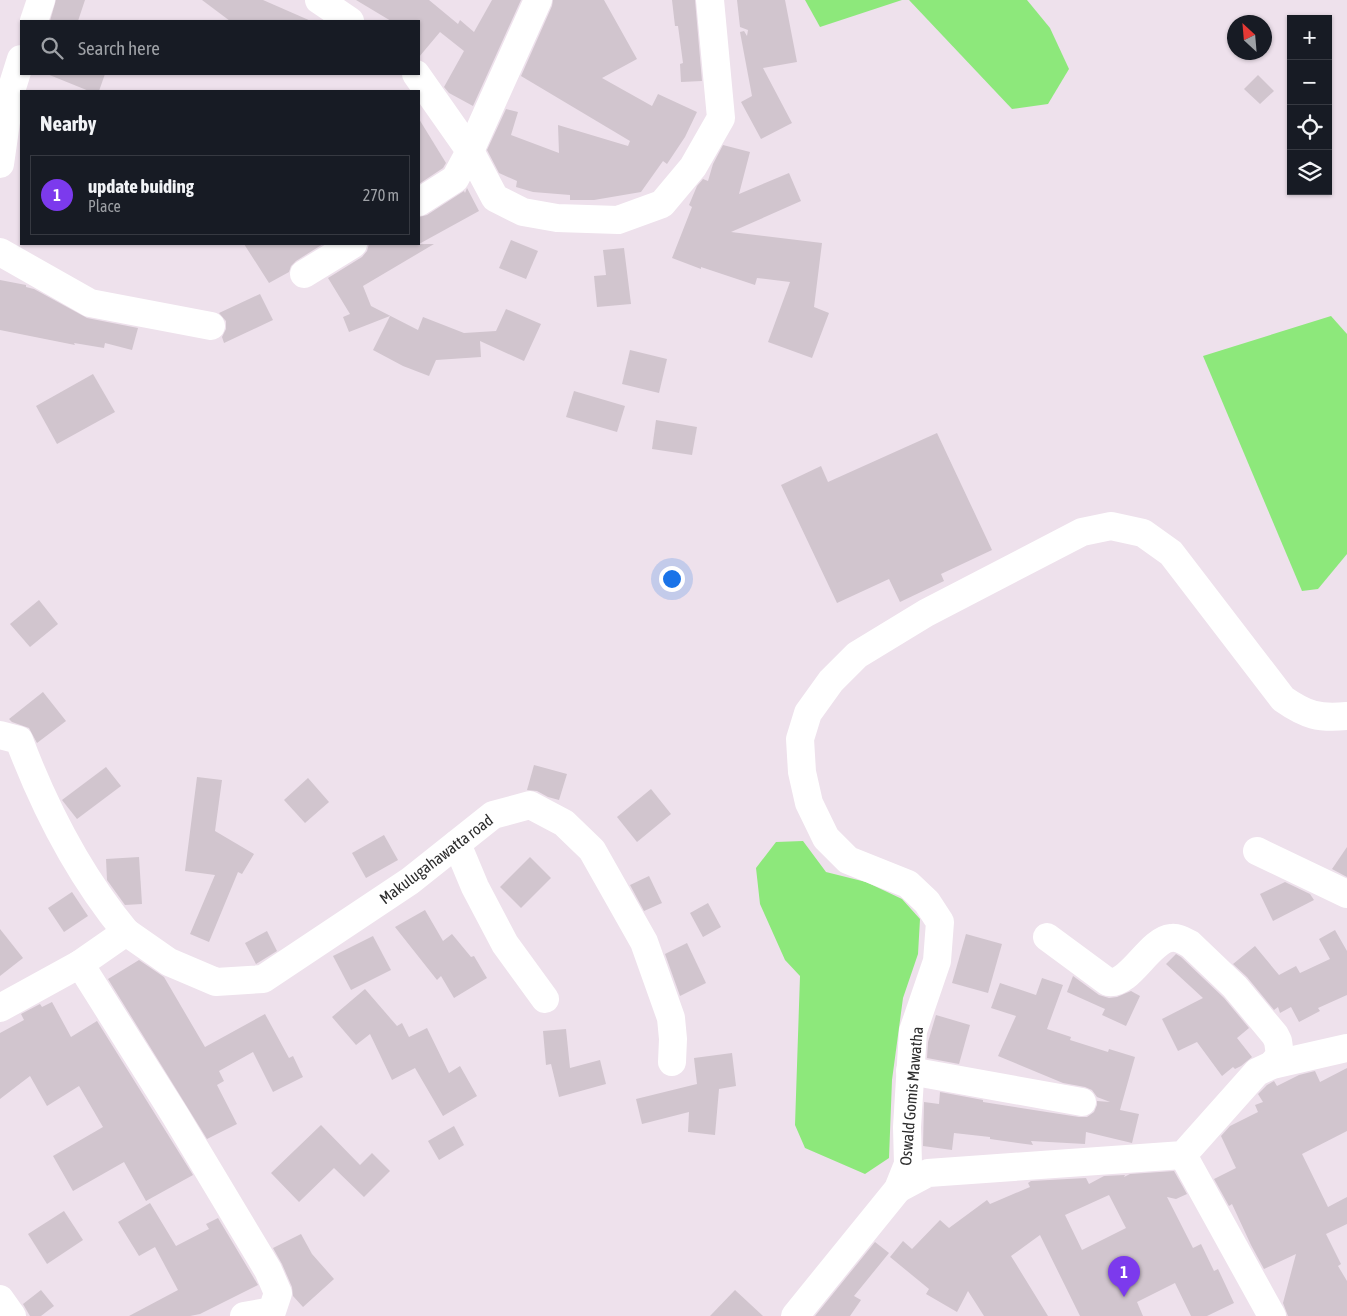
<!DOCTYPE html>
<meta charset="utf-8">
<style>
body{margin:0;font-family:"Asap Condensed",sans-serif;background:#242831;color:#f1f3f6}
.controls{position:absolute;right:15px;top:15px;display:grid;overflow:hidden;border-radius:0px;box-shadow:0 1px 4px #0004}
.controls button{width:45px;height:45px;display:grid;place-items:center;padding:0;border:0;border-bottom:1px solid #363941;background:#171b24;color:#f1f3f6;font:25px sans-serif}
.compass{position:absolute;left:1227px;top:15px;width:45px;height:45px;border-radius:50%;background:#171b24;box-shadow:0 1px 4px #0004;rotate:334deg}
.you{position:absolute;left:671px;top:578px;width:18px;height:18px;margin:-12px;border:4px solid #fff;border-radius:50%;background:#1a73e8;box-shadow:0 0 0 8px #1a73e833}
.badge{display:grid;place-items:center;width:32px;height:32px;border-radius:50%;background:#7c3aed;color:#fff;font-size:16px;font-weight:700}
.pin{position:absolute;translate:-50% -41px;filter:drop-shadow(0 1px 2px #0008)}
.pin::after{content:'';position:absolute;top:26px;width:18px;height:15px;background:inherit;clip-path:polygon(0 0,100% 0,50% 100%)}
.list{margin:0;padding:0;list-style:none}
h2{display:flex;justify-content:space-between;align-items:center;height:65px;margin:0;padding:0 20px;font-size:21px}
h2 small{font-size:16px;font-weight:400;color:#9ea1a6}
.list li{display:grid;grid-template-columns:32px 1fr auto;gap:15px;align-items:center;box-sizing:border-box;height:80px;margin:0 10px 10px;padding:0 10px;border:1px solid #363941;border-radius:0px}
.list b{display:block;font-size:19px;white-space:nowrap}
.list p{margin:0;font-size:16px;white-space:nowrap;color:#9ea1a6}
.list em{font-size:16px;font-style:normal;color:#9ea1a6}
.icon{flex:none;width:28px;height:28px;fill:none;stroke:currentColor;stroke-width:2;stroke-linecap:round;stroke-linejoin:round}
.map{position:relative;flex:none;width:1347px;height:1316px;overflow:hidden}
.search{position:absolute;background:#171b24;box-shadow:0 1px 4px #0004;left:20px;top:20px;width:400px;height:55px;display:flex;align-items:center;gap:12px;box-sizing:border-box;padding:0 18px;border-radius:0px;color:#9ea1a6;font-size:19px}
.panel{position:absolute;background:#171b24;box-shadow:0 1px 4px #0004;left:20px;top:90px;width:400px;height:155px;border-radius:0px}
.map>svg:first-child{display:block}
.water{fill:#8de87b}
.building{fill:#d1c5ce;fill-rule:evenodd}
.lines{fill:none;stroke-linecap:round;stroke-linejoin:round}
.minor{stroke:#fff;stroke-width:28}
.labels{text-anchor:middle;stroke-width:5;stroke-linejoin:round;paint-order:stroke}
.street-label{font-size:16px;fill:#2d2d2d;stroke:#fff}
</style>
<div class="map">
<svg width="1347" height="1316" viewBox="0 0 1347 1316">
<rect width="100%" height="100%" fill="#eee1ec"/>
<g class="water">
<polygon points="805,0 902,0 820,27"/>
<polygon points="909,0 1027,0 1050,28 1069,69 1048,104 1012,109"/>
<polygon points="1331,316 1347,334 1347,554 1318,589 1302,591 1203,356"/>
<polygon points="803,841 826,872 866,882 902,899 920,919 918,954 903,998 892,1080 889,1158 865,1174 805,1148 795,1125 800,976 785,960 760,904 756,868 776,842"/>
</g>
<g class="building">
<polygon points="56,0 85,0 78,21 50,21"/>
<polygon points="202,0 263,0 311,21 230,21"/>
<polygon points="356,0 429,0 458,24 460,20 474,32 492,0 521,0 473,106 449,93 444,87 464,51 440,32 419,57 419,21 391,21"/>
<polygon points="553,0 604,0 637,59 602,78 652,106 658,94 697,112 685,137 667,164 663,161 641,192 594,200 570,200 570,195 533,192 516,187 517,181 499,173 487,150 506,109 518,112 511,135 559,153 558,125 628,146 630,141 521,76 552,6"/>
<polygon points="672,0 695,0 702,81 681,82 680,64 683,63 678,26 675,26"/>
<polygon points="737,0 785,0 797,62 763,68 792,123 761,139 741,102 752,96 740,32 744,31 747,36 748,30 740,27"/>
<polygon points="47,74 105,74 99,91 89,91"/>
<polygon points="1258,75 1274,91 1260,104 1244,89"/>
<polygon points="419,119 446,163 443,168 419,184"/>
<polygon points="723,145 750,152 739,194 789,173 801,201 731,232 822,243 814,307 829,313 812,358 768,342 790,282 757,278 755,285 701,267 701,269 672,258 692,207 689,205 697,186 703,179 708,181 713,164"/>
<polygon points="467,188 479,211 419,244 434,244 363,286 371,306 418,330 423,317 464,333 496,331 506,309 541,324 524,361 480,341 481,357 436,360 429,376 403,366 373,350 390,316 349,332 343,317 350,314 328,278 362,257 367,251 369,244 419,244 419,217 427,215 464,191 465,193"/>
<polygon points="511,240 538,251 526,279 499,268"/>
<polygon points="244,244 323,244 296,261 291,266 289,272 269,283"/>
<polygon points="624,248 631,304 597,307 594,276 606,275 603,250"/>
<polygon points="0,280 26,285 26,287 34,289 87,318 138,328 132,350 105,343 104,348 74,343 75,345 0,330"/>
<polygon points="260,294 273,320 224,343 222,337 226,329 226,321 219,313"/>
<polygon points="630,350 667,359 659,393 622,384"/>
<polygon points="93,374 115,412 57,444 36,406"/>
<polygon points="574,391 625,406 617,432 566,417"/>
<polygon points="656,420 697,427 692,455 652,449"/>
<polygon points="937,433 992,550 941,574 944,581 900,602 889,579 837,603 781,485 821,466 828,482"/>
<polygon points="39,600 58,624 30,647 10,624"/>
<polygon points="43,692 66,721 37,743 29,728 12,722 9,719"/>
<polygon points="534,765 567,774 559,800 548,797 537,791 527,790"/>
<polygon points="106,767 121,786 77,819 62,800"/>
<polygon points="197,777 222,780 215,831 254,854 242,874 238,872 209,942 190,934 215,875 185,871"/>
<polygon points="308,778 329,802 305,823 284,800"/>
<polygon points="651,789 671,814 637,842 617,817"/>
<polygon points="384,835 398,860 366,878 352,853"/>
<polygon points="1347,847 1347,877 1332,869"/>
<polygon points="139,857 142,904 125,905 107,880 106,859"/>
<polygon points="530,857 551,878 521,908 500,887"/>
<polygon points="649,876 662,903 644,911 630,885"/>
<polygon points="1285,882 1310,894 1314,900 1273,921 1260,894"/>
<polygon points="72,892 88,916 64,932 48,908"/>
<polygon points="708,903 721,927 703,937 690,913"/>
<polygon points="425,910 443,941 452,934 471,957 474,956 487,978 454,998 441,976 437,980 395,927"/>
<polygon points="0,929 23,958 0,976"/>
<polygon points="1335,930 1347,951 1347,995 1318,1008 1320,1011 1299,1022 1291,1007 1280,1013 1278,1007 1274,1010 1247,977 1233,964 1255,946 1279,975 1296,966 1300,973 1330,959 1319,939"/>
<polygon points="267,931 277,951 256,964 245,943"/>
<polygon points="966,934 1002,944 988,993 952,983"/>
<polygon points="373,936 391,970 351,990 333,956"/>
<polygon points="687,943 706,983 680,996 665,954"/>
<polygon points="1176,954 1181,957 1224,998 1249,1028 1237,1038 1252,1057 1241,1066 1235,1069 1233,1067 1222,1076 1197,1042 1178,1051 1162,1019 1203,998 1166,964"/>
<polygon points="139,960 164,977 205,1047 265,1014 289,1058 293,1056 303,1077 273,1092 253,1052 219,1071 224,1081 217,1085 237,1124 207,1139 108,979"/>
<polygon points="1073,976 1099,995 1109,998 1117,997 1131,991 1140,996 1126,1026 1102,1015 1105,1009 1067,992"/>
<polygon points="1042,978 1063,985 1047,1029 1071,1037 1070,1040 1108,1052 1109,1049 1135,1057 1120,1110 1139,1114 1132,1143 1086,1132 1085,1144 1031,1141 1033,1145 990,1139 990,1137 954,1133 952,1150 923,1146 924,1102 939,1104 940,1092 983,1100 983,1102 1079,1117 1087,1117 1094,1112 1097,1105 1097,1101 1110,1102 1097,1097 1092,1090 1085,1087 1063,1083 998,1056 1016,1016 991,1008 1000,983 1036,995"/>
<polygon points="365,989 397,1026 402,1023 409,1037 427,1028 449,1073 460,1066 477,1096 443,1116 415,1068 392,1080 370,1034 356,1045 332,1017"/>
<polygon points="52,1002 71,1037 97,1021 193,1175 146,1201 124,1162 73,1191 53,1156 103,1127 79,1086 47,1106 30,1076 0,1099 0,1033 24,1020 21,1014 40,1004 42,1007"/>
<polygon points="936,1015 970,1025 959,1064 927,1058 928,1042"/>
<polygon points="566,1029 570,1068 600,1060 606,1084 559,1097 551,1064 546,1065 543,1031"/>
<polygon points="732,1053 736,1086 719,1089 715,1135 688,1132 689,1112 642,1124 636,1099 697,1084 694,1058"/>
<polygon points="1347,1068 1347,1131 1302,1154 1328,1207 1347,1197 1347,1224 1326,1234 1341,1264 1338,1266 1347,1281 1347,1316 1288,1316 1283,1303 1296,1254 1264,1269 1251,1245 1232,1204 1229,1206 1214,1179 1236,1168 1221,1136 1230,1126 1258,1112 1255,1105 1263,1102 1258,1094 1267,1085 1274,1081 1277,1086 1299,1075 1315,1071 1320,1082"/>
<polygon points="321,1125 360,1165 372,1153 390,1171 364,1197 334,1168 299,1202 271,1173"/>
<polygon points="454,1126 464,1145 439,1160 428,1141"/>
<path d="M 1174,1171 L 1187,1194 L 1176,1199 L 1167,1197 L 1193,1248 L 1201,1244 L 1214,1271 L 1218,1269 L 1234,1303 L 1207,1316 L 1191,1316 L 1175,1283 L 1137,1302 L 1143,1316 L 1080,1316 L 1040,1235 L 1011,1256 L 1048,1316 L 984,1316 L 968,1291 L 957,1312 L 926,1294 L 929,1289 L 890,1257 L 903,1241 L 912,1249 L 940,1220 L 949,1228 L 987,1200 L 990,1204 L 1030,1187 L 1028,1183 L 1031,1181 L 1086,1178 L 1089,1184 L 1104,1176 L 1125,1175 L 1124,1177 L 1130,1174 ZM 1109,1195 L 1126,1228 L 1082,1250 L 1065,1215 Z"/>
<polygon points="150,1203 176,1246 209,1229 206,1224 218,1218 258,1285 200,1314 190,1316 129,1316 178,1290 155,1247 139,1256 118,1222"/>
<polygon points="64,1211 83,1240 47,1264 28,1234"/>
<polygon points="301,1234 312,1254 334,1279 303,1307 293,1296 292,1287 282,1264 273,1248"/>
<polygon points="875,1242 889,1253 854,1296 861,1300 850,1316 815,1316"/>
<polygon points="41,1290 54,1306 41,1316 30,1316 23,1304"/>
<polygon points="735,1290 763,1316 710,1316"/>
</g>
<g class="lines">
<g class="minor">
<polyline points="319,0 350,21"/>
<polyline points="34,21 41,0"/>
<polyline points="416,74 470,151 495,198 523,212 557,218 618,220 662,204 693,167 721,118 710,0"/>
<polyline points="0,164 10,94 21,59"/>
<polyline points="419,202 455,179 470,151 538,0"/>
<polyline points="0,252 90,303 211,326"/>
<polyline points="304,274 353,244"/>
<path d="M 0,735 L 19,740 C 45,809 79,875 126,932"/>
<polyline points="457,844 475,887 505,944 545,999"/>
<polyline points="1257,851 1347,894"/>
<path d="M 1047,937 L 1108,982 C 1130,986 1149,940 1171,938 C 1178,937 1184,941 1190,944 L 1235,987 L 1275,1035 L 1278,1041 L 1280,1055 L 1272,1065"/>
<polyline points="80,964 126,932 169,962 216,982 263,979 410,881 493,815 530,805 564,823 592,850 644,942 671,1018 673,1039 672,1062"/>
<polyline points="0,1008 80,964 175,1115 268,1270 278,1293 272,1311 244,1316"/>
<polyline points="910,1071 1082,1102"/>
<polyline points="1183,1155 1272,1316"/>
<polyline points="898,1189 928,1173 1183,1155 1257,1072 1272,1065 1347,1048"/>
<polyline points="0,1299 12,1316"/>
<path d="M 795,1316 L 898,1189 L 908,1164 L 907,1127 L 913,1031 L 937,961 L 940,922 L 927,902 L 908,884 L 848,860 L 826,838 L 809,803 L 802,772 L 800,739 L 808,713 L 831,681 L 857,655 L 926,613 L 1082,532 L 1111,526 L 1143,533 L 1171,553 L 1283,699 C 1306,715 1319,719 1347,716"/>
</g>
</g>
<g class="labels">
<g class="street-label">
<text transform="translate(436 859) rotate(-37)" y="6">Makulugahawatta road</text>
<text transform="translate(911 1096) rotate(-85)" y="6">Oswald Gomis Mawatha</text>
</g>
</g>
</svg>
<div class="controls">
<button>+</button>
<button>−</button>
<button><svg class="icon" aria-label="locate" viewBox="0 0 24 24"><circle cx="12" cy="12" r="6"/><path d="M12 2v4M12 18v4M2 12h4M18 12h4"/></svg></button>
<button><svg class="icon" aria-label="layers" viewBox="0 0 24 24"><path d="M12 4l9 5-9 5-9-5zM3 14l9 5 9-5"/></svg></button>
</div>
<svg class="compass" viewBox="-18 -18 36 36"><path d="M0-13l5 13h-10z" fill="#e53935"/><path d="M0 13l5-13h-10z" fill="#9ea1a6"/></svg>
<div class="you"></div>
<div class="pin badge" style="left:1124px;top:1297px">1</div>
<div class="search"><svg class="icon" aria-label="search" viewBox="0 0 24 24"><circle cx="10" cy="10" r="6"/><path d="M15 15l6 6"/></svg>Search here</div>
<section class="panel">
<h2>Nearby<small></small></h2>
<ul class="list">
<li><span class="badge">1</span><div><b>update buiding</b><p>Place</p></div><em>270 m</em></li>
</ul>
</section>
</div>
